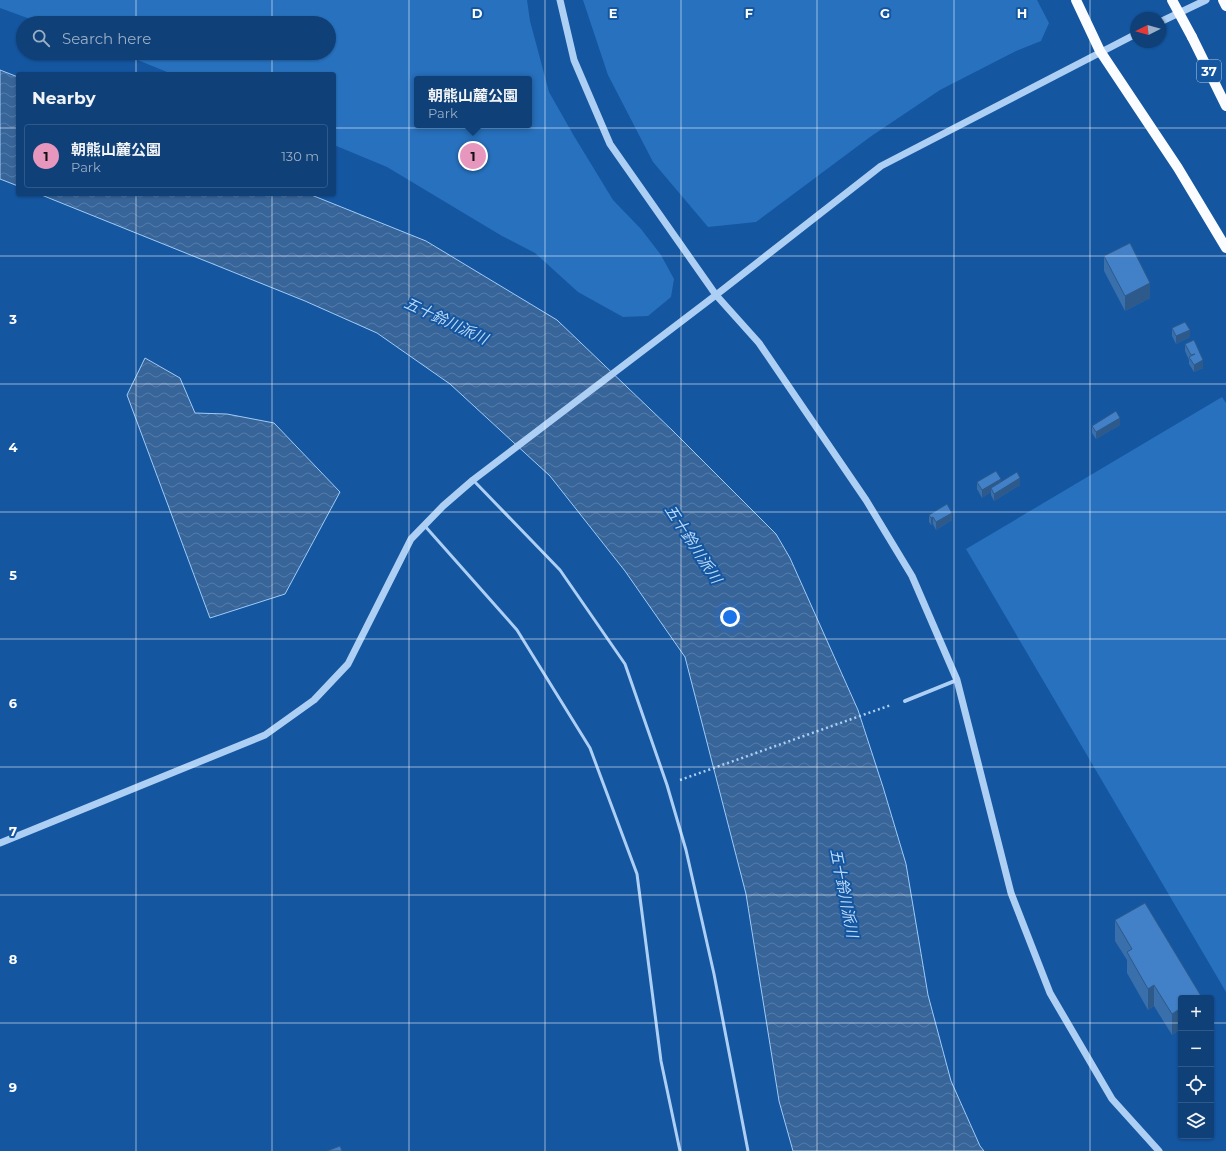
<!DOCTYPE html>
<meta charset="utf-8">
<style>
body{margin:0;font-family:Montserrat,"Noto Sans JP",sans-serif;background:#1d4b80;color:#f1f3f6}
.controls{position:absolute;right:12px;bottom:12px;display:grid;overflow:hidden;border-radius:4px;box-shadow:0 1px 3px #0004}
.controls button{width:36px;height:36px;display:grid;place-items:center;padding:0;border:0;border-bottom:1px solid #2f598a;background:#0f4078;color:#f1f3f6;font:20px sans-serif}
.compass{position:absolute;left:1130px;top:12px;width:36px;height:36px;border-radius:50%;background:#0f4078;box-shadow:0 1px 3px #0004;rotate:264deg}
.you{position:absolute;left:730px;top:617px;width:14px;height:14px;margin:-10px;border:3px solid #fff;border-radius:50%;background:#1a73e8;box-shadow:0 0 0 6px #1a73e833}
.badge{display:grid;place-items:center;width:26px;height:26px;border-radius:50%;background:#e797bd;color:#111;font-size:13px;font-weight:700}
.pin{position:absolute;translate:-50% -50%;border:2px solid #fff;box-shadow:0 1px 4px #0006}
.popup{position:absolute;left:414px;top:76px;width:118px;height:52px;box-sizing:border-box;display:grid;place-content:center;border-radius:4px;background:#0f4078;filter:drop-shadow(0 1px 3px #0005);font-size:13px;white-space:nowrap;color:#9bafc6}
.popup b{font-size:15px;color:#f1f3f6}
.popup::after{content:'';position:absolute;left:50%;top:100%;margin-left:-8px;border:8px solid transparent;border-top-color:#0f4078}
.list{margin:0;padding:0;list-style:none}
h2{display:flex;justify-content:space-between;align-items:center;height:52px;margin:0;padding:0 16px;font-size:17px}
h2 small{font-size:13px;font-weight:400;color:#9bafc6}
.list li{display:grid;grid-template-columns:26px 1fr auto;gap:12px;align-items:center;box-sizing:border-box;height:64px;margin:0 8px 8px;padding:0 8px;border:1px solid #2f598a;border-radius:4px}
.list b{display:block;font-size:15px;white-space:nowrap}
.list p{margin:0;font-size:13px;white-space:nowrap;color:#9bafc6}
.list em{font-size:13px;font-style:normal;color:#9bafc6}
.icon{flex:none;width:22px;height:22px;fill:none;stroke:currentColor;stroke-width:2;stroke-linecap:round;stroke-linejoin:round}
.map{position:relative;flex:none;width:1226px;height:1151px;overflow:hidden}
.search{position:absolute;background:#0f4078;box-shadow:0 1px 3px #0004;left:16px;top:16px;width:320px;height:44px;display:flex;align-items:center;gap:10px;box-sizing:border-box;padding:0 14px;border-radius:22px;color:#9bafc6;font-size:15px}
.panel{position:absolute;background:#0f4078;box-shadow:0 1px 3px #0004;left:16px;top:72px;width:320px;height:124px;border-radius:4px}
.map>svg:first-child{display:block}
.green{fill:#2771be;fill-rule:evenodd}
.water{fill:url(#water-waves);stroke:#9fcbf7}
.lines{fill:none;stroke-linecap:round;stroke-linejoin:round}
.path{stroke:#adcff4;stroke-width:2.5;stroke-dasharray:2 3;stroke-linecap:butt}
.service{stroke:#adcff4;stroke-width:3}
.minor{stroke:#adcff4;stroke-width:4}
.tertiary{stroke:#adcff4;stroke-width:7}
.primary{stroke:#fafcff;stroke-width:10}
.primary-bridge{stroke:#fafcff;stroke-width:10}
.wall{fill:#396fab}
.shaded-wall{fill:#2e5a8b}
.building{fill:#4281c7;stroke:#2e5a8b}
.grid{fill:none;stroke:#fff;stroke-width:1;stroke-opacity:0.55}
.labels{text-anchor:middle;stroke-width:4;stroke-linejoin:round;paint-order:stroke}
.shield{fill:#1456a0;stroke:#b8cce2;stroke-width:1}
.shield-label{font-size:13px;font-weight:bold;fill:#fff}
.water-label{font-size:15px;font-style:italic;fill:#bad9fa;stroke:#1456a0}
.grid-label{font-size:13px;text-anchor:middle;font-weight:bold;fill:#fff;stroke:#1456a0;stroke-width:4;stroke-linejoin:round;paint-order:stroke}
</style>
<div class="map">
<svg width="1226" height="1151" viewBox="0 0 1226 1151">
<defs>
<pattern id="water-waves" width="16" height="10" patternUnits="userSpaceOnUse"><rect width="16" height="10" fill="#37659a"/><path d="M0 5q4-4 8 0t8 0" fill="none" stroke="#557ca9"/></pattern>
</defs>
<rect width="100%" height="100%" fill="#1456a0"/>
<g class="green">
<path d="M 0,0 L 527,0 L 530,21 L 549,92 L 574,136 L 613,200 L 641,229 L 661,255 L 674,279 L 671,297 L 648,316 L 623,317 L 578,292 L 535,253 L 502,236 L 387,167 L 334,145 L 334,74 L 172,74 L 120,53 L 329,53 L 329,23 L 41,23 L 0,8 ZM 417,79 L 529,79 L 529,125 L 417,125 Z"/>
<polygon points="583,0 1037,0 1049,23 1041,41 1016,51 940,90 870,137 756,222 708,227 653,162 608,75"/>
<polygon points="1222,397 1226,403 1226,992 966,549"/>
</g>
<g class="water">
<polygon points="0,70 18,77 18,186 0,179"/>
<polygon points="39,194 309,194 426,241 557,320 673,431 776,534 790,558 858,710 883,787 906,864 928,995 951,1081 980,1146 984,1151 793,1151 779,1101 746,894 685,657 625,571 550,476 450,384 377,333 305,301"/>
<polygon points="145,358 180,378 195,413 227,414 274,423 340,492 285,594 210,618 127,395"/>
</g>
<g class="lines">
<polyline class="path" points="680,780 891,705"/>
<g class="service">
<polyline points="473,480 560,570 625,664 667,785 686,850 714,974 748,1151"/>
<polyline points="424,525 517,630 590,748 637,874 661,1061 680,1151"/>
</g>
<polyline class="minor" points="905,701 957,680"/>
<g class="tertiary">
<polyline points="560,0 574,60 610,144 716,295 759,343 866,500 912,576 957,680 1011,893 1050,993 1112,1099 1159,1151"/>
<polyline points="1160,22 1206,0"/>
<polyline points="0,843 265,735 314,700 348,664 411,539 443,506 473,480 716,295 881,166 1136,34"/>
</g>
<g class="primary">
<polyline points="1076,0 1100,51 1178,168 1226,248"/>
<polyline points="1223,0 1226,6"/>
<polyline points="1192,37 1226,106"/>
</g>
<polyline class="primary-bridge" points="1172,0 1192,37"/>
</g>
<g class="wall">
<polygon points="1104,256 1150,298 1125,311 1104,271"/>
<polygon points="1172,328 1190,337 1176,344 1172,336"/>
<polygon points="1185,344 1203,368 1194,372 1189,364 1189,360 1185,351"/>
<polygon points="1120,425 1096,439 1092,433 1092,426"/>
<polygon points="1001,481 1020,485 994,501 991,495 991,492 982,498 977,489 977,482"/>
<polygon points="929,515 952,520 936,530 933,524 931,525 929,522"/>
<polygon points="1115,920 1201,998 1181,998 1181,1029 1172,1035 1154,1006 1148,1010 1127,973 1127,960 1115,941"/>
</g>
<g class="shaded-wall">
<polygon points="1150,283 1150,298 1125,311 1125,296"/>
<polygon points="1190,330 1190,337 1176,344 1176,336"/>
<polygon points="1203,360 1203,368 1194,372 1194,365"/>
<polygon points="1120,418 1120,425 1096,439 1096,432"/>
<polygon points="1020,478 1020,485 994,501 994,494"/>
<polygon points="1001,479 1001,486 991,488 991,492 982,498 982,490"/>
<polygon points="952,513 952,520 936,530 936,522"/>
<polygon points="933,517 933,524 931,525 931,518"/>
<polygon points="1154,985 1154,1006 1148,1010 1148,989"/>
<polygon points="1181,1008 1181,1029 1172,1035 1172,1014"/>
</g>
<g class="building">
<polygon points="1130,243 1150,283 1125,296 1104,256"/>
<polygon points="1185,322 1190,330 1176,336 1172,328"/>
<polygon points="1194,340 1203,360 1194,365 1189,357 1195,354 1191,355 1185,344"/>
<polygon points="1116,411 1120,418 1096,432 1092,426"/>
<polygon points="996,471 1001,479 982,490 977,482"/>
<polygon points="1017,472 1020,478 994,494 991,488"/>
<polygon points="947,504 952,513 936,522 933,517 931,518 929,515"/>
<polygon points="1145,903 1201,996 1198,998 1181,998 1181,1008 1172,1014 1154,985 1148,989 1127,952 1132,949 1115,920"/>
<polygon points="340,1146 342,1151 327,1151"/>
</g>
<path class="grid" d="M 136,0 L 136,23M 272,0 L 272,23M 409,0 L 409,1151M 545,0 L 545,1151M 681,0 L 681,1151M 817,0 L 817,1151M 954,0 L 954,1151M 1090,0 L 1090,1151M 136,53 L 136,74M 272,53 L 272,74M 0,128 L 18,128M 334,128 L 1226,128M 136,194 L 136,1151M 272,194 L 272,1151M 0,256 L 1226,256M 0,384 L 1226,384M 0,512 L 1226,512M 0,639 L 1226,639M 0,767 L 1226,767M 0,895 L 1226,895M 0,1023 L 1181,1023M 1211,1023 L 1226,1023"/>
<g class="labels">
<rect class="shield" x="1197" y="60" width="24" height="22" rx="3"/>
<g class="shield-label">
<text x="1209" y="76">37</text>
</g>
<g class="water-label">
<text transform="translate(446 321) rotate(25)" y="5">五十鈴川派川</text>
<text transform="translate(693 544) rotate(57)" y="5">五十鈴川派川</text>
<text transform="translate(844 893) rotate(79)" y="5">五十鈴川派川</text>
</g>
</g>
<g class="grid-label">
<text x="477" y="18">D</text>
<text x="613" y="18">E</text>
<text x="749" y="18">F</text>
<text x="885" y="18">G</text>
<text x="1022" y="18">H</text>
<text x="13" y="324">3</text>
<text x="13" y="452">4</text>
<text x="13" y="580">5</text>
<text x="13" y="708">6</text>
<text x="13" y="836">7</text>
<text x="13" y="964">8</text>
<text x="13" y="1092">9</text>
</g>
</svg>
<div class="controls">
<button>+</button>
<button>−</button>
<button><svg class="icon" aria-label="locate" viewBox="0 0 24 24"><circle cx="12" cy="12" r="6"/><path d="M12 2v4M12 18v4M2 12h4M18 12h4"/></svg></button>
<button><svg class="icon" aria-label="layers" viewBox="0 0 24 24"><path d="M12 4l9 5-9 5-9-5zM3 14l9 5 9-5"/></svg></button>
</div>
<svg class="compass" viewBox="-18 -18 36 36"><path d="M0-13l5 13h-10z" fill="#e53935"/><path d="M0 13l5-13h-10z" fill="#9bafc6"/></svg>
<div class="you"></div>
<div class="pin badge" style="left:473px;top:156px">1</div>
<div class="popup"><b>朝熊山麓公園</b>Park</div>
<div class="search"><svg class="icon" aria-label="search" viewBox="0 0 24 24"><circle cx="10" cy="10" r="6"/><path d="M15 15l6 6"/></svg>Search here</div>
<section class="panel">
<h2>Nearby<small></small></h2>
<ul class="list">
<li><span class="badge">1</span><div><b>朝熊山麓公園</b><p>Park</p></div><em>130 m</em></li>
</ul>
</section>
</div>
